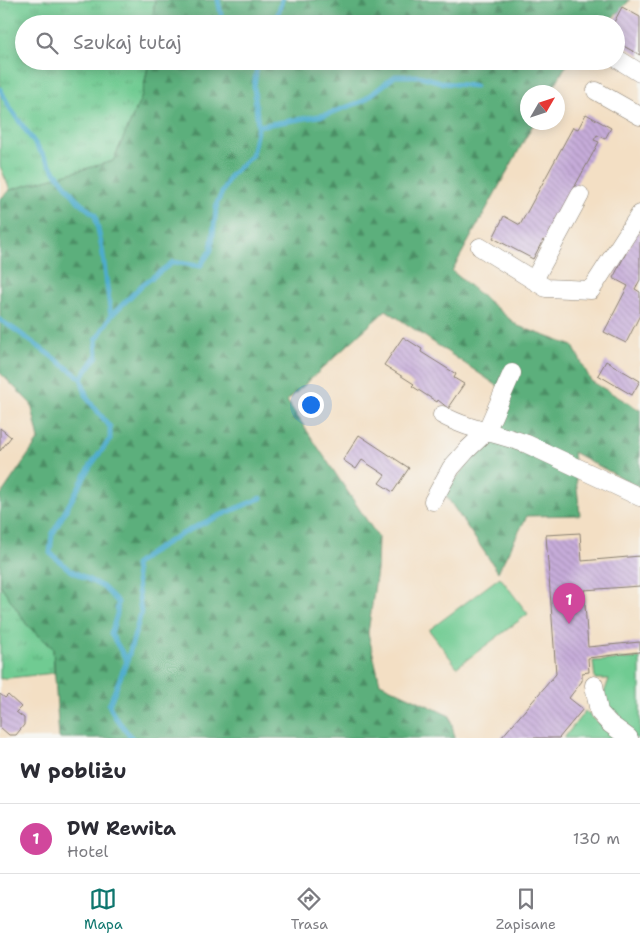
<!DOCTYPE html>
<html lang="pl">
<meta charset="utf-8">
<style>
body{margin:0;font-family:"Shantell Sans",sans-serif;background:#f7f7f7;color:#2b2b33}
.compass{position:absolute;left:520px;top:85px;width:45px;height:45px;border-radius:50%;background:#fff;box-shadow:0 2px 12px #0003;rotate:51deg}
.you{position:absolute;left:310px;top:404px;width:18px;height:18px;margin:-12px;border:4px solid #fff;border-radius:50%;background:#1a73e8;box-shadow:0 0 0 8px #1a73e833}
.badge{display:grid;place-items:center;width:32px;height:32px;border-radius:50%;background:#0f766e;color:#fff;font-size:16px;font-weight:700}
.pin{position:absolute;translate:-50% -41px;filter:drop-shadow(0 1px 2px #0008)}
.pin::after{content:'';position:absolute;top:26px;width:18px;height:15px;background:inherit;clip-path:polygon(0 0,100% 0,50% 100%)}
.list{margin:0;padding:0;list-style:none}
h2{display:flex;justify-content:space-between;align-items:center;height:65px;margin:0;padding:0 20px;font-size:21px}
h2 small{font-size:16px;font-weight:400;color:#7c7c81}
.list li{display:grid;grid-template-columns:32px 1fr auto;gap:15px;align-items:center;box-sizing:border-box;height:70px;padding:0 20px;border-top:1px solid #e1e1e2}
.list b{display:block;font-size:19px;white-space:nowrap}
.list p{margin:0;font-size:16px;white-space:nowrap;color:#7c7c81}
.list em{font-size:16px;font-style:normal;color:#7c7c81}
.icon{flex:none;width:28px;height:28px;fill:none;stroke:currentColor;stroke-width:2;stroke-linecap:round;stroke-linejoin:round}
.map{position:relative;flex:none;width:640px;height:738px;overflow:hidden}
.search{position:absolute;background:#fff;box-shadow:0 2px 12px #0003;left:15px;right:15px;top:15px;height:55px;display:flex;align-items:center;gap:12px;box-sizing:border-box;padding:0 18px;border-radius:28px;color:#7c7c81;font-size:19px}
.sheet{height:135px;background:#fff}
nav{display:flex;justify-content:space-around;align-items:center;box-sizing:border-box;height:70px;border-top:1px solid #e1e1e2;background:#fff;font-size:14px;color:#7c7c81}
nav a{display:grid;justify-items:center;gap:2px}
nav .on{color:#0f766e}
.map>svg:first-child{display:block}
.grass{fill:url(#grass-tufts);stroke:#467457}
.forest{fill:url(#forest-firs);stroke:#3c664c}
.green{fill:#70cb92;stroke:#467457}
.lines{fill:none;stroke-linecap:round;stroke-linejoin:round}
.stream{stroke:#4daccc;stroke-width:5}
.building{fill:url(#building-back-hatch)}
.minor-casing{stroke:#887e70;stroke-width:19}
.minor{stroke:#fff;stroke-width:18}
</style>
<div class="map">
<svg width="640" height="738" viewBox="0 0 640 738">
<defs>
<pattern id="grass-tufts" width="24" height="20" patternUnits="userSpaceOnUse" patternTransform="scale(1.25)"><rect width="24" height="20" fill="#70cb92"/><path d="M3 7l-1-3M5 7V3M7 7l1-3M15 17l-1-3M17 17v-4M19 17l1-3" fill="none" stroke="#60ae7d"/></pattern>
<pattern id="forest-firs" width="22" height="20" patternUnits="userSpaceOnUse" patternTransform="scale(1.25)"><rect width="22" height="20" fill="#5caf7c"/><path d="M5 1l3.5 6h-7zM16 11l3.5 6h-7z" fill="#4b8e65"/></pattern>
<pattern id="building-back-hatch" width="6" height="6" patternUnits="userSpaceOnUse" patternTransform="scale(1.25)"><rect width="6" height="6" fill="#c6acd9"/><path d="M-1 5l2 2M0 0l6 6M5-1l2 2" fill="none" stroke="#aa93ba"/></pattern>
</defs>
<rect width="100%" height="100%" fill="#f6f6f2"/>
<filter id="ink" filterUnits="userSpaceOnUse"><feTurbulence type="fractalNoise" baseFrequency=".02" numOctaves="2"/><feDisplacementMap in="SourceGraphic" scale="10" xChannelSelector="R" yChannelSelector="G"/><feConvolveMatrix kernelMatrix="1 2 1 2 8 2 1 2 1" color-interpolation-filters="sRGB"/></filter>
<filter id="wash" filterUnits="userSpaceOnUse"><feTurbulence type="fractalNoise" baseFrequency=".0096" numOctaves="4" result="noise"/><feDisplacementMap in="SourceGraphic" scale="20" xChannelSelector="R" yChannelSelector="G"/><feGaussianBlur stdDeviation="1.12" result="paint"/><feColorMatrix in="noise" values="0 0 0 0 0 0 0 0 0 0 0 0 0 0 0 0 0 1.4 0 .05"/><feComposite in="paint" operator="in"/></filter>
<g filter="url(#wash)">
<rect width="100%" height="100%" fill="#f3dfc4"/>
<g class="grass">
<polygon points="0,0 155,0 152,24 24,24 24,61 149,61 142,96 113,161 10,190 0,166"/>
<polygon points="0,584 27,625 53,648 54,673 0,679"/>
</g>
<g class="forest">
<polygon points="155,0 630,0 607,24 152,24"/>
<polygon points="149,61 571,61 564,69 551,92 528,92 528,122 534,123 452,271 518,326 573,346 591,381 640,410 640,488 573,452 580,515 527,516 498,572 444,493 481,448 508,393 386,310 287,401 378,537 377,570 368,633 380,683 450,716 455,738 59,738 53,648 27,625 0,584 0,496 39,439 31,404 0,373 0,199 10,190 113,161 142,96"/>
</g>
<g class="green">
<polygon points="500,577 528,614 457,667 429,630"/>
<polygon points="640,658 640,738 564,738 585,711 601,725 603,696 609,679 595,679 593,661"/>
</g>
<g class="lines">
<g class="stream">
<polyline points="218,0 223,24"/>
<polyline points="275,24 282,0"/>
<polyline points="0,89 10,108 53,169 78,201 95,215 102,248 111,316"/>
<polyline points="258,126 325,115 363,101 395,76 420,76 444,83 475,86"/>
<polyline points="0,320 17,331 81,378"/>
<path d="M 127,661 L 141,613 L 135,565 C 170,535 219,516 261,498"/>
<polyline points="132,738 115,717 109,705 127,661 111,634 117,614 118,602 103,587 70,570 50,553 52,535 91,465 110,439 110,427 87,398 81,378 97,356 96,340 111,316 142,285 173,262 200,266 211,250 217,203 230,176 252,155 258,126 254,86 258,61"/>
</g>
</g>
<g id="blocks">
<g class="building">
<polygon points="622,7 640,17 640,55 616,42 616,24 613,24"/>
<polygon points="586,114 611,128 605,139 597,135 594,140 599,142 545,241 543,240 533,259 493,238 504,216 520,225 573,127 578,129"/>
<polygon points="637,232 640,233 640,280 635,289 640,292 640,315 626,343 604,332 628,286 613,278"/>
<polygon points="403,337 422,349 421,352 456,374 454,378 464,384 449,406 451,406 449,409 438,400 437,402 412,386 414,384 384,365"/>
<polygon points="606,361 640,381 632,395 598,375"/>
<polygon points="0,428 11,437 0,451"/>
<polygon points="359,435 409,468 393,492 379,483 385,475 362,460 356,469 343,460"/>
<polygon points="580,533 582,561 640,556 640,586 584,590 588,647 640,642 640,652 588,658 589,672 582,673 582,681 569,698 583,709 559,738 501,738 556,674 546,535"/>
<polygon points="0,694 5,698 8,695 21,707 16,712 24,718 24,725 16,735 9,735 0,727"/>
</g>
</g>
</g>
<g filter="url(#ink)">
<use href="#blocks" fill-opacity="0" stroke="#887e70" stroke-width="1"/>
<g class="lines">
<defs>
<g id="minor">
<polyline points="616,58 640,73"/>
<polyline points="596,91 640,116"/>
<polyline points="480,247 546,288 591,290 640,214"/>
<polyline points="534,280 580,195"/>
<path d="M 442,415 C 469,430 498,433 527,444 L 640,497"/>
<polyline points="433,501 451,468 467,450 486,432 512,373"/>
<polyline points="594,685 599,712 610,724 629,738"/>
</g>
</defs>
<use href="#minor" class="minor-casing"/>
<use href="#minor" class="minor"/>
</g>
</g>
</svg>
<svg class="compass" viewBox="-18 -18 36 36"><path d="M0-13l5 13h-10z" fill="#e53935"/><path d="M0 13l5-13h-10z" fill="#7c7c81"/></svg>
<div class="you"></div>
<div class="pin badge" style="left:569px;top:624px;background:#d1479c">1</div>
<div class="search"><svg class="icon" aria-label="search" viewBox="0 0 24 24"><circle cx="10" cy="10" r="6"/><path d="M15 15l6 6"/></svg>Szukaj tutaj</div>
</div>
<section class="sheet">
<h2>W pobliżu<small></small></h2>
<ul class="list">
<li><span class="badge" style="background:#d1479c">1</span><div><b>DW Rewita</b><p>Hotel</p></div><em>130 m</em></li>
</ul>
</section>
<nav>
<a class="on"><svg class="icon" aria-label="map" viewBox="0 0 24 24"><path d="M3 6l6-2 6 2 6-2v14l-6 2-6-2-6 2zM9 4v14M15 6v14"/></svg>Mapa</a>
<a><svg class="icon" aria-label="directions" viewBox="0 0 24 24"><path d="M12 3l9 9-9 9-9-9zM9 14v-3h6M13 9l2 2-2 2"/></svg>Trasa</a>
<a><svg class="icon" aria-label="saved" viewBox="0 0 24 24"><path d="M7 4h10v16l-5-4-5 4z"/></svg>Zapisane</a>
</nav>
